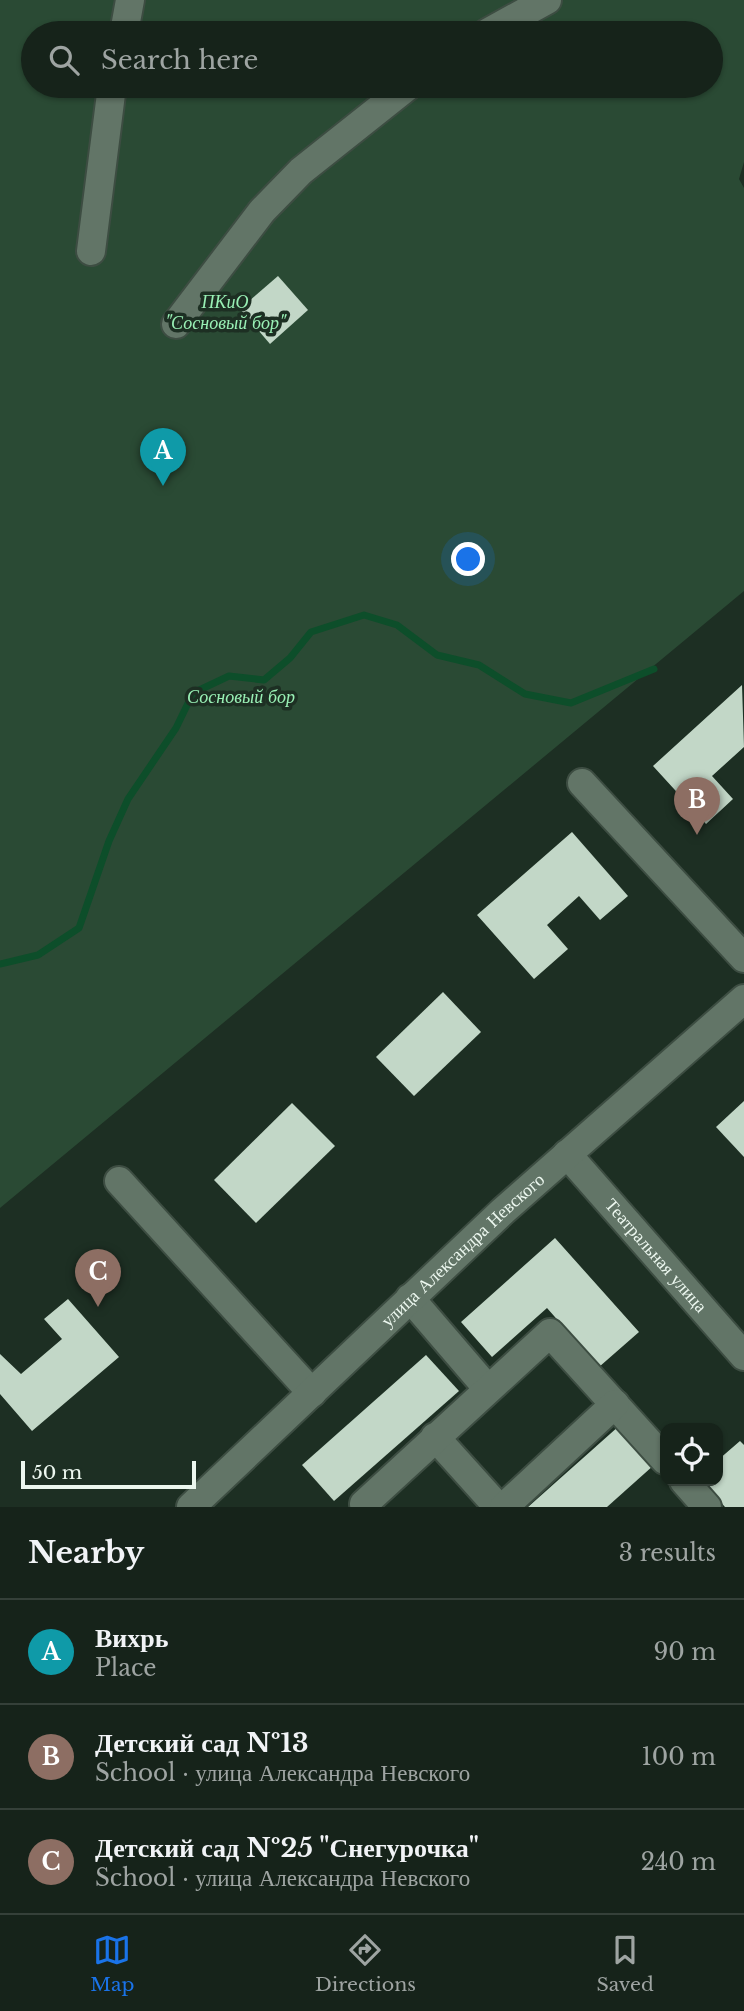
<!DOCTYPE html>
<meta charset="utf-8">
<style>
body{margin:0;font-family:"Libre Baskerville",serif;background:#232f27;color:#f1f3f6}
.controls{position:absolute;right:21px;bottom:21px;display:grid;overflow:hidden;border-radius:14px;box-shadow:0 2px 5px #0004}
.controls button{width:63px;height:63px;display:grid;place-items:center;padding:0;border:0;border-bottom:2px solid #354039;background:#16231a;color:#f1f3f6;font:35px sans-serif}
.scale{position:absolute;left:21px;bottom:18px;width:175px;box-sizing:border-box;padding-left:7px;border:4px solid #ecf7ef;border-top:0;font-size:19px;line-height:24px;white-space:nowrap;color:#ecf7ef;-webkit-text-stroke:5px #1d2f23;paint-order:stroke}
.you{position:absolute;left:469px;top:560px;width:24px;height:24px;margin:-18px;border:5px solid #fff;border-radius:50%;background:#1a73e8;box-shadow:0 0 0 10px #1a73e833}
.badge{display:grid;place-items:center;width:46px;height:46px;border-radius:50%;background:#1a73e8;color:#fff;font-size:23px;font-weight:700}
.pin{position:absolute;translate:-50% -58px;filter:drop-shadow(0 2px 4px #0008)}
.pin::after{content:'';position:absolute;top:37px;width:24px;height:21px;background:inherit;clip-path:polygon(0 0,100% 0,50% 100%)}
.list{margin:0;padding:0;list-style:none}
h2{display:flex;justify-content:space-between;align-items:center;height:91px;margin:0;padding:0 28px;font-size:30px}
h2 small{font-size:23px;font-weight:400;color:#9ea4a2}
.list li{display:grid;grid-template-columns:46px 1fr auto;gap:21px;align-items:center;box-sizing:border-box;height:105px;padding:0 28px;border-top:2px solid #354039}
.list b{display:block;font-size:26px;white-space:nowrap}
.list p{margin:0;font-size:23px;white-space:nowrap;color:#9ea4a2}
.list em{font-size:23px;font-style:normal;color:#9ea4a2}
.icon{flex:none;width:38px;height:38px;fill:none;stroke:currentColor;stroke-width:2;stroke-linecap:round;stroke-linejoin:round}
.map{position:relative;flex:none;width:744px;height:1507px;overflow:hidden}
.search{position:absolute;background:#16231a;box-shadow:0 2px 5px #0004;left:21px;right:21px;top:21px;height:77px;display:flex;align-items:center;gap:18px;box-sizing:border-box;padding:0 24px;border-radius:38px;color:#9ea4a2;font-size:26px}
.sheet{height:406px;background:#16231a}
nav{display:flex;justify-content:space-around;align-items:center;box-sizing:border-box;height:98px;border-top:2px solid #354039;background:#16231a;font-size:19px;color:#9ea4a2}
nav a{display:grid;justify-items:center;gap:4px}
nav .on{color:#1a73e8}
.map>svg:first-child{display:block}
.green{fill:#2a4a34;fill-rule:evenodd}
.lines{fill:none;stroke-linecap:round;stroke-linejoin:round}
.stream{stroke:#0d4e2a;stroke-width:7}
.building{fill:#c2d7c7}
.minor-casing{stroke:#3d4d42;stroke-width:32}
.minor{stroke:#627567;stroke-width:28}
.labels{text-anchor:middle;stroke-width:7;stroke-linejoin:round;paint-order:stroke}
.park-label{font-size:18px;font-style:italic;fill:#99f0b5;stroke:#1d2f23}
.street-label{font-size:18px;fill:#ecf7ef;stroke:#1d2f23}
</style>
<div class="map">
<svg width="744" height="1507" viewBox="0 0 744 1507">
<rect width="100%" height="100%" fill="#1d2f23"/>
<path class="green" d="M 0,0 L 744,0 L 744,162 L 739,179 L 744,188 L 744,591 L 0,1208 ZM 33,33 L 711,33 L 711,86 L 33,86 Z"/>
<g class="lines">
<polyline class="stream" points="0,964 38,955 79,928 109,841 128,799 176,728 193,693 229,676 264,680 290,658 311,632 364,615 397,625 437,655 479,665 525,694 571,703 654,669"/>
</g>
<g class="building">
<polygon points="278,276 308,310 270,344 240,309"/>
<polygon points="742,685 744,747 712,776 733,799 706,824 653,766"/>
<polygon points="572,832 628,896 600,920 579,896 547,925 568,949 534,979 477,915"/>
<polygon points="443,992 481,1032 414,1096 376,1057"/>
<polygon points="744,1101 744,1157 716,1127"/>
<polygon points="292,1103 335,1146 256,1223 214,1180"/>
<polygon points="555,1238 639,1332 599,1367 547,1308 492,1357 461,1322"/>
<polygon points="68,1299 119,1357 32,1431 0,1394 0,1354 21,1374 62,1339 44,1319"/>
<polygon points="426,1355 459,1391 334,1501 302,1465"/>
<polygon points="619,1426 654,1465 607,1507 528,1507"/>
<polygon points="740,1441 744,1445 744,1507 725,1507 702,1481 718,1481 718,1460"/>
</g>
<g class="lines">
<defs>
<g id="minor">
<polyline points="124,33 130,0"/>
<polyline points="487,33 547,0"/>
<polyline points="91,251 112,86"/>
<polyline points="176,324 262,211 301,171 408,86"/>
<polyline points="582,783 744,958"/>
<path id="s1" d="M 567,1154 L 744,1356"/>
<polyline points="119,1181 312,1393"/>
<polyline points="410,1298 488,1389"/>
<polyline points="435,1437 498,1507"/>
<polyline points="684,1481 707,1507"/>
<path id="s2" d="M 191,1507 L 503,1211 L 744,999"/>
<polyline points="366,1507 364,1504 550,1333 665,1460"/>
<polyline points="504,1507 615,1404"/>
</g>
</defs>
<use href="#minor" class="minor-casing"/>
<use href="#minor" class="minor"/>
</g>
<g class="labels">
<g class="park-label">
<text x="225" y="308">ПКиО<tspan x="225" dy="21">"Сосновый бор"</tspan></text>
<text x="241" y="703">Сосновый бор</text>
</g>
<g class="street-label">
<text dy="6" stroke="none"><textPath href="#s2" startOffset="374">улица Александра Невского</textPath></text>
<text dy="6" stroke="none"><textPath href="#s1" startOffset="135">Театральная улица</textPath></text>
</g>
</g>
</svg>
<div class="controls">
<button><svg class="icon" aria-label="locate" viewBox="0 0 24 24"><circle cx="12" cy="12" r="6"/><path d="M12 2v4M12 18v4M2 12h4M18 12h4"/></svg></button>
</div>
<div class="scale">50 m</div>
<div class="you"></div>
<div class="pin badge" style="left:163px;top:486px;background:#0f9aa8">A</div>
<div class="pin badge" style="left:697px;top:835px;background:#8d6e63">B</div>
<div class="pin badge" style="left:98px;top:1307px;background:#8d6e63">C</div>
<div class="search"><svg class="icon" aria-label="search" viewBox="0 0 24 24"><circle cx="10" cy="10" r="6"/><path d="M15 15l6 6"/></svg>Search here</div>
</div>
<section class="sheet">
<h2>Nearby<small>3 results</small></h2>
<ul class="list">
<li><span class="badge" style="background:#0f9aa8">A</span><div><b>Вихрь</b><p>Place</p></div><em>90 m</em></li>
<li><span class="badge" style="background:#8d6e63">B</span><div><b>Детский сад №13</b><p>School · улица Александра Невского</p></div><em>100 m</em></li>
<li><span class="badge" style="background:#8d6e63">C</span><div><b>Детский сад №25 &quot;Снегурочка&quot;</b><p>School · улица Александра Невского</p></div><em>240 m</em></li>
</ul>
</section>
<nav>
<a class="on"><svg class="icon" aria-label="map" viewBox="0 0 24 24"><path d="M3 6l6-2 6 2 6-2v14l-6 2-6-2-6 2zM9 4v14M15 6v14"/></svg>Map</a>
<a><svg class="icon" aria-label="directions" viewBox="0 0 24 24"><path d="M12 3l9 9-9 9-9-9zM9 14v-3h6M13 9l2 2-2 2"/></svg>Directions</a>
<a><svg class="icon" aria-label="saved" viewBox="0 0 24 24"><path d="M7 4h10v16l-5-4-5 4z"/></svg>Saved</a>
</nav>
